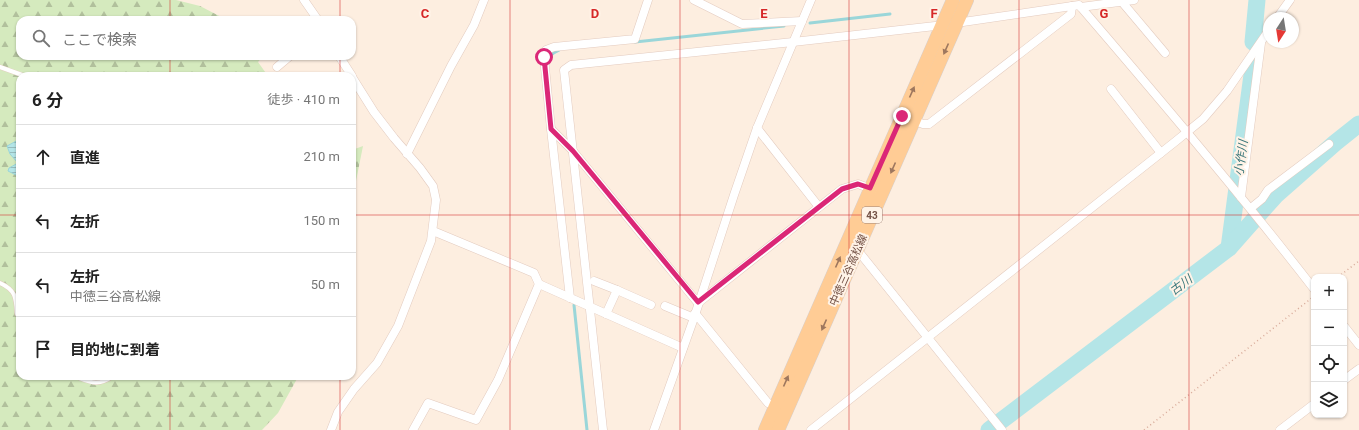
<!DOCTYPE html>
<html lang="ja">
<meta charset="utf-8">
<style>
body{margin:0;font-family:Roboto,"Noto Sans JP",sans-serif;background:#f6f6f6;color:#222}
.controls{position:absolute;right:12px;bottom:12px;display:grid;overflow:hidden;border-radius:8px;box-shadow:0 1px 3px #0004}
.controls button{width:36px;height:36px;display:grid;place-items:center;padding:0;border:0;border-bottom:1px solid #e0e0e0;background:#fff;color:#222;font:20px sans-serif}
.compass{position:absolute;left:1263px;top:12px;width:36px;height:36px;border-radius:50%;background:#fff;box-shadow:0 1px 3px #0004;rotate:192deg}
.stop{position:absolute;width:12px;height:12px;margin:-9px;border:3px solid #db2777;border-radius:50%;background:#fff}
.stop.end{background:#db2777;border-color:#fff;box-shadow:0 1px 4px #0008}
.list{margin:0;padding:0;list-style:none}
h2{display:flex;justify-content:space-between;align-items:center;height:52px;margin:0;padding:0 16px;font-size:17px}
h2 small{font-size:13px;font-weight:400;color:#767676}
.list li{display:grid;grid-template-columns:26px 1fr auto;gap:12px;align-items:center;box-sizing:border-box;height:64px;padding:0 16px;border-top:1px solid #e0e0e0}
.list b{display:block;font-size:15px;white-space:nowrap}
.list p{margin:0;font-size:13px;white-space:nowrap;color:#767676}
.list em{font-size:13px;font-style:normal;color:#767676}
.icon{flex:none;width:22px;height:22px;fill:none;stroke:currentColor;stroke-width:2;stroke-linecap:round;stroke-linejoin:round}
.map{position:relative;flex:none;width:1359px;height:430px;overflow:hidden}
.search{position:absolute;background:#fff;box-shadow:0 1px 3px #0004;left:16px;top:16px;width:340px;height:44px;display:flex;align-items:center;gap:10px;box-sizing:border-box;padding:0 14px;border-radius:12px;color:#767676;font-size:15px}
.panel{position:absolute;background:#fff;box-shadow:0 1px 3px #0004;left:16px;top:72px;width:340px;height:308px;border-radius:12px}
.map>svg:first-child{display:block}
.forest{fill:url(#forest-firs)}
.water{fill:url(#water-rules);stroke:#9ad6d9}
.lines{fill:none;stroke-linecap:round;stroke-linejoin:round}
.stream{stroke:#9ad6d9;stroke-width:3}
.river{stroke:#b4e5e7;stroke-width:17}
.service-casing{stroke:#e3cbbf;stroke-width:5}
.minor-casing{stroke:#e3cbbf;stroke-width:9}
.primary-casing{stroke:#d8cfcb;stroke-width:14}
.path{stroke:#d8ab9a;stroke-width:1.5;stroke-dasharray:1 3;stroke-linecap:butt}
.service{stroke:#fff;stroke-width:4}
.minor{stroke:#fff;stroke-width:8}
.primary{stroke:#ffcc95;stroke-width:13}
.oneway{fill:#9e775e}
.route{stroke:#db2777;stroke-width:5}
.grid{fill:none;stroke:#d62828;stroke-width:1;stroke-opacity:0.55}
.labels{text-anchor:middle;stroke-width:4;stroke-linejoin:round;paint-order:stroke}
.shield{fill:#fff3e7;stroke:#9e8276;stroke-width:1}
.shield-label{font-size:10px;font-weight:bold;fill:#745246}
.street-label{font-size:11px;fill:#745246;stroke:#fff3e7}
.water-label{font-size:12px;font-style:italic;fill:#3a777b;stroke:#fff3e7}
.grid-label{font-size:13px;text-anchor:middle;font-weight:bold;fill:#d62828;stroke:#fff3e7;stroke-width:4;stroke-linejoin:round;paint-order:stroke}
</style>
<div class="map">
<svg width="1359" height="430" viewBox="0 0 1359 430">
<defs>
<pattern id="forest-firs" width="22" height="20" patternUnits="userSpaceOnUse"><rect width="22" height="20" fill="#d5eabe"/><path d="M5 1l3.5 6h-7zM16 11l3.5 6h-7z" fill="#b1c09c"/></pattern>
<pattern id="water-rules" width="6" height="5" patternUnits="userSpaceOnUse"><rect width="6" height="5" fill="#b4e5e7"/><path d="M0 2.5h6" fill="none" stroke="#97bcbd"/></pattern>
</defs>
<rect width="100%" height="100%" fill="#fdeee0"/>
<g class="forest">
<polygon points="0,0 176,0 200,6 227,20 20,20 20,56 263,56 258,62 268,76 20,76 20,376 301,376 298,377 278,413 262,430 0,430"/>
<polygon points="363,146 352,201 352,150"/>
</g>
<polygon class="water" points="20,139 20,173 16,175 8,171 9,168 18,163 10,154 7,146"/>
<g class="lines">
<g class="stream">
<polyline points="810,23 890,14"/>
<polyline points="635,42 784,26"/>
<path d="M 548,64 C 549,56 552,53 559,50"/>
<polyline points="574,305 587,430"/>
</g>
<g class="river">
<polyline points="1253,42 1257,0"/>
<polyline points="1229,248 1253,67"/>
<polyline points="989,430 1229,248 1276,195 1335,143 1359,124"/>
</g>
<defs>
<g id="service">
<polyline points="0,67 25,76"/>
<path d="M 0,283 C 16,290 16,298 17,314 L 20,317"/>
<path d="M 74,376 C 90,382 98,387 113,376"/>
</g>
<g id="minor">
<polyline points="304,0 318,20"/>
<polyline points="694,0 742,24 802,21"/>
<polyline points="1122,2 1165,53"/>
<polyline points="1081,7 1134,0"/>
<polyline points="1277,18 1290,0"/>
<path d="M 956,23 L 1079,5 C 1159,98 1239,192 1314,289"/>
<polyline points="339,56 352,76"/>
<polyline points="277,67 290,56"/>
<polyline points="1111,89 1161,153"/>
<polyline points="910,119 923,124 929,124 1071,14 1072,6"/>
<polyline points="757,128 819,207"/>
<polyline points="551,129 573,151 698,303 842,189 858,184 874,190"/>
<polyline points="407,154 451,66 474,25 484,0"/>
<polyline points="1241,197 1261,43"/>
<polyline points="1251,208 1262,199 1268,190 1329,144"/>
<polyline points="433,231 534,273 539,284 683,348"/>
<polyline points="855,247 1002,430"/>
<polyline points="594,281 617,290"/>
<polyline points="570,298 551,129 544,57 546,50 554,47 635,39 648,0"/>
<polyline points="665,306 694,318"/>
<polyline points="695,313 768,403 775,406"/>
<polyline points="606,314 617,290 651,305"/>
<polyline points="1344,326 1359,345"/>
<polyline points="1344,380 1359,369"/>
<polyline points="331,430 338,412 354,389 377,363 398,326 431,241 436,200 433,186 420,168 394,138 374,112 352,77"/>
<polyline points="413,430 428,403 476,420 498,380 539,284"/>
<polyline points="603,430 564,70 571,65 793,42 944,25"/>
<polyline points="654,430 694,318 734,195 757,128 811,0"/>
<polyline points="811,430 1176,141 1203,119 1227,91 1269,30"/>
<polyline points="1280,430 1314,404"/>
</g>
<g id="primary">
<polyline points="765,430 953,0"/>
<polyline points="778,430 967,0"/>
</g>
</defs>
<use href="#service" class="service-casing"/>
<use href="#minor" class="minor-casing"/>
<use href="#primary" class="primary-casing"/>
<g class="path">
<polyline points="1338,277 1359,261"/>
<polyline points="1144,430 1313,297"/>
</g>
<use href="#service" class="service"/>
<use href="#minor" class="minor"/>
<use href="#primary" class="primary"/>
</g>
<defs><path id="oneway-solid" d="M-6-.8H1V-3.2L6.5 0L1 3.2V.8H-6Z"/></defs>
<g class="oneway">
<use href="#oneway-solid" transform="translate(946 49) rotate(114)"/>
<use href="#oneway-solid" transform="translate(912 92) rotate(-66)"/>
<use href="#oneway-solid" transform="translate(893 168) rotate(114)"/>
<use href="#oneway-solid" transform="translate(838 262) rotate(-66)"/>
<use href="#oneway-solid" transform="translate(824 325) rotate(114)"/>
<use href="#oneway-solid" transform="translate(786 381) rotate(-66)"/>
</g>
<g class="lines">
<polyline class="route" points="544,57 551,129 573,151 698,302 842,189 858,184 870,188 902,116"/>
</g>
<path class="grid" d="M 170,0 L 170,20M 340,0 L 340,20M 510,0 L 510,430M 680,0 L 680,430M 849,0 L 849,430M 1019,0 L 1019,430M 1189,0 L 1189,430M 170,56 L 170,76M 340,56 L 340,76M 0,215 L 20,215M 352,215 L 1359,215M 170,376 L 170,430M 340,376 L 340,430"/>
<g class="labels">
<rect class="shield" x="862" y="207" width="20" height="16" rx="3"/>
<g class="shield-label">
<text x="872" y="219">43</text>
</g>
<g class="street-label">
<text transform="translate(848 270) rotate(-66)" y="4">中徳三谷高松線</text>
</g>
<g class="water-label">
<text transform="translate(1241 158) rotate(-82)" y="4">小作川</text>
<text transform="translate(1181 285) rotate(-37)" y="4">古川</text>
</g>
</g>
<g class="grid-label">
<text x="425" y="18">C</text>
<text x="595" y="18">D</text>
<text x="764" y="18">E</text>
<text x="934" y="18">F</text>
<text x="1104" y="18">G</text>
</g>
</svg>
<div class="controls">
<button>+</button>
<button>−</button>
<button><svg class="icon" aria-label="locate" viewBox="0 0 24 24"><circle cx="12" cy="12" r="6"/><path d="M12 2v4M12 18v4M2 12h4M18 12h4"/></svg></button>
<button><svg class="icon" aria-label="layers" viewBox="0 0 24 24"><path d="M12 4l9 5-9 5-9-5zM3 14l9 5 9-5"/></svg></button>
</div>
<svg class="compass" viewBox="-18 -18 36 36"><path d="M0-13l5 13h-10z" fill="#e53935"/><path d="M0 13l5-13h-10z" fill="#767676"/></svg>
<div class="stop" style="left:544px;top:57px"></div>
<div class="stop end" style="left:902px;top:116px"></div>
<div class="search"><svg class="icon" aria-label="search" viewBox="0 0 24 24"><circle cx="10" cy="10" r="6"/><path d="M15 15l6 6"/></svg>ここで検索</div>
<section class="panel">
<h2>6 分<small>徒歩 · 410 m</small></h2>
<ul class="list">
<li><svg class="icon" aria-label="ahead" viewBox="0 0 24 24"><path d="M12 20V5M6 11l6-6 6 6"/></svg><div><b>直進</b></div><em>210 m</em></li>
<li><svg class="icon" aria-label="left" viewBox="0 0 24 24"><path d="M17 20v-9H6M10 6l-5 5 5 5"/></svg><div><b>左折</b></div><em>150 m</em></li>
<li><svg class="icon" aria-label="left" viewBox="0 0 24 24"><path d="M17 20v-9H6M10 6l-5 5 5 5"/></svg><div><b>左折</b><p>中徳三谷高松線</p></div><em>50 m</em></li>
<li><svg class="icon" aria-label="arrive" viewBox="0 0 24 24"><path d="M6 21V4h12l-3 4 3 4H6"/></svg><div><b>目的地に到着</b></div></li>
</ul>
</section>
</div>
